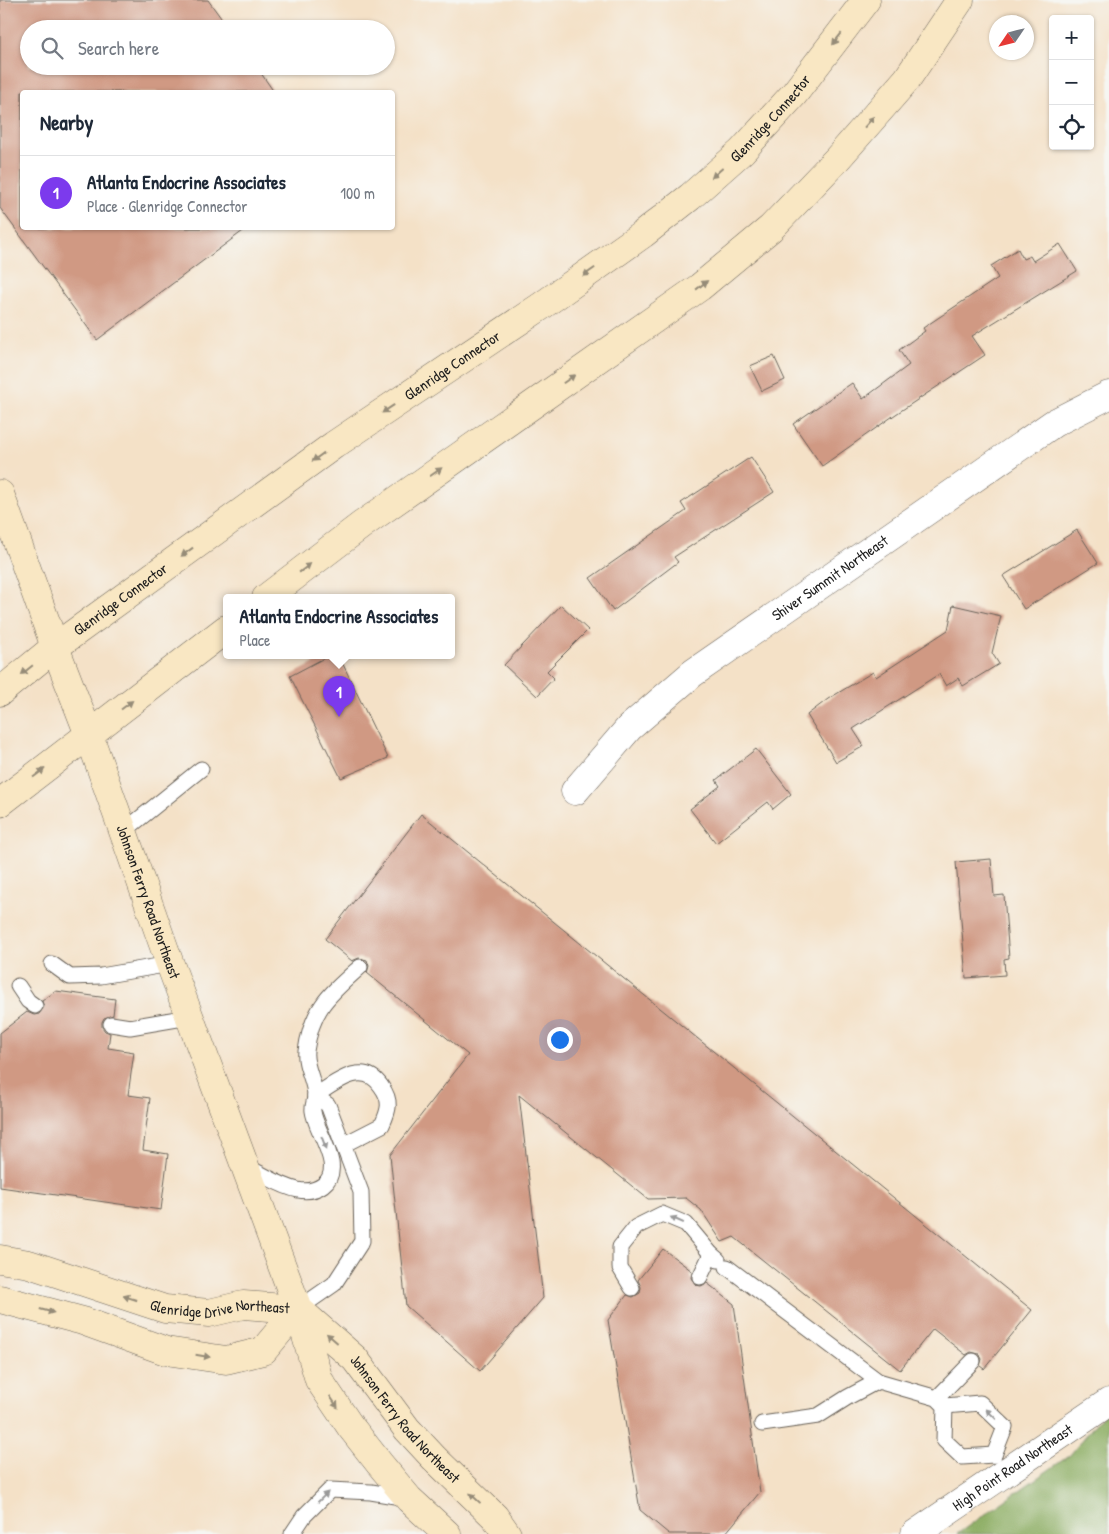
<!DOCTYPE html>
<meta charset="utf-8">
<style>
body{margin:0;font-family:"Patrick Hand",sans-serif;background:#f2f2f3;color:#1f2937}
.controls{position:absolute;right:15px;top:15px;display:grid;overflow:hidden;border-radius:5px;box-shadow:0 1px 4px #0004}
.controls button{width:45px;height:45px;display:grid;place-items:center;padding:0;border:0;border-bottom:1px solid #e0e1e3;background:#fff;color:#1f2937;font:25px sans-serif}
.compass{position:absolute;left:989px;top:15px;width:45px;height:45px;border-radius:50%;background:#fff;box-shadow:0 1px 4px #0004;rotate:235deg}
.you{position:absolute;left:559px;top:1039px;width:18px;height:18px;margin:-12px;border:4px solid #fff;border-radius:50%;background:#1a73e8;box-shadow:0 0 0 8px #1a73e833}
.badge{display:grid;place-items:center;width:32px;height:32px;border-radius:50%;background:#7c3aed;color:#fff;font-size:16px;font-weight:700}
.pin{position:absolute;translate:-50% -41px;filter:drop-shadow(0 1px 2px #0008)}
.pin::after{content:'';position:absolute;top:26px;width:18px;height:15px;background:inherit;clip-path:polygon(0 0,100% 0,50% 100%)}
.popup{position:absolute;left:223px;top:594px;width:232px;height:65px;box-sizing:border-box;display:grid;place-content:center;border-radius:5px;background:#fff;filter:drop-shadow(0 1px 4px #0005);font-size:16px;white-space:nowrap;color:#747a83}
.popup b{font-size:19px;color:#1f2937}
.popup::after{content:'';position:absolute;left:50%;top:100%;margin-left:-10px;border:10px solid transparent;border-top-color:#fff}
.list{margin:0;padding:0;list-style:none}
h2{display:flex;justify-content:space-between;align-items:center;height:65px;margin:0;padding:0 20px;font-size:21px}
h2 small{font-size:16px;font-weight:400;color:#747a83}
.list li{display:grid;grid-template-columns:32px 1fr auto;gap:15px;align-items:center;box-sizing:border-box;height:75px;padding:0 20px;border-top:1px solid #e0e1e3}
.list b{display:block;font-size:19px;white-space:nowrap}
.list p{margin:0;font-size:16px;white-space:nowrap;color:#747a83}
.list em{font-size:16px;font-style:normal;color:#747a83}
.icon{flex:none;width:28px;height:28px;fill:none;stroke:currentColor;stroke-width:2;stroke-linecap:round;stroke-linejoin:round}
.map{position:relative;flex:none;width:1109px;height:1534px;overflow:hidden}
.search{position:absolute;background:#fff;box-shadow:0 1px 4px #0004;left:20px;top:20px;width:375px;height:55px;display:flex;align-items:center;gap:12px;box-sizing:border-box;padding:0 18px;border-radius:28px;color:#747a83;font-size:19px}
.panel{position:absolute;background:#fff;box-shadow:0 1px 4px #0004;left:20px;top:90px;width:375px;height:140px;border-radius:5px}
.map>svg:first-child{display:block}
.forest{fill:#8aac61;stroke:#53643e}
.building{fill:#d09983}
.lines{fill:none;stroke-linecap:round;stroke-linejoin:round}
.service-casing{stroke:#686158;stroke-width:17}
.minor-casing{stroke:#686158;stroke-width:29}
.tertiary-casing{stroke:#686158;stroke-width:29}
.secondary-casing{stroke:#686158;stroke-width:29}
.service{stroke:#fff;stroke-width:15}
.minor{stroke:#fff;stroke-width:28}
.tertiary{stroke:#fff;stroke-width:28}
.secondary{stroke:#f9e7c3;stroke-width:28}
.oneway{fill:#968c78}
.oneway2{fill:#999}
.labels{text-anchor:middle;stroke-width:5;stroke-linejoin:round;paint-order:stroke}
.street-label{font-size:15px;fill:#1c1c1c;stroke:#f6f6f2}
</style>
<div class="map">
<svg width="1109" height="1534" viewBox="0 0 1109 1534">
<rect width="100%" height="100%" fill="#f6f6f2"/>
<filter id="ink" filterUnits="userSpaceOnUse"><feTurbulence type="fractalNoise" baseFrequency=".02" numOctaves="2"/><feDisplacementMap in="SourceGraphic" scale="10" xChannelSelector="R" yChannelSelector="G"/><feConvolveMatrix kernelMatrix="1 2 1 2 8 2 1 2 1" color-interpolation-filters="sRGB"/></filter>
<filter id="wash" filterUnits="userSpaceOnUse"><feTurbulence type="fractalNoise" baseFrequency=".0096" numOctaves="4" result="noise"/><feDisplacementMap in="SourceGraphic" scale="20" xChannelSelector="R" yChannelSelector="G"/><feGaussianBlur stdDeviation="1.12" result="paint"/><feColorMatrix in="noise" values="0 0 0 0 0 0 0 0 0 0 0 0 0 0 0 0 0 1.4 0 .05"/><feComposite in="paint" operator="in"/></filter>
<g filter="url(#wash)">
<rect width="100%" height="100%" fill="#f4e1c7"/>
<polygon class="forest" points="1109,1407 1109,1534 957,1534 1070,1455"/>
<g id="blocks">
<g class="building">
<polygon points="0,0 208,0 229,29 29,29 29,66 256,66 274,92 22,92 22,228 247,228 97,340 0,208"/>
<polygon points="1060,244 1077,271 972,336 985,355 896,414 822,466 793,424 852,383 863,399 909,365 899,350 925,331 923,328 998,278 991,266 1018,249 1023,259 1030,256 1033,261"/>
<polygon points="774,356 785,380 762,391 750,366"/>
<polygon points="751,457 774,492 674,557 678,562 613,611 590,578 686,511 681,503"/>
<polygon points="1077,530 1098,563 1024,609 1003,576"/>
<polygon points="561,605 588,630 547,671 554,678 537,696 504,665"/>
<polygon points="953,605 1001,616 992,653 999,664 963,686 958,678 946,686 939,674 853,729 864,746 836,762 807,715 828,699 873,672 876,677 948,630"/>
<polygon points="328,656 339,656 388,758 341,778 290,676"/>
<polygon points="756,749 791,794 773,809 768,802 716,843 690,809 720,786 716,780"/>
<polygon points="421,814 1032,1310 984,1369 980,1366 982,1359 979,1354 971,1352 966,1355 933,1329 900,1370 734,1237 722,1242 701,1210 686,1198 648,1199 519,1095 543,1298 480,1371 406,1306 390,1155 468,1055 367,973 369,966 367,960 359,958 352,961 325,939"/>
<polygon points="991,859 994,896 1004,895 1009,958 1004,959 1005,975 966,978 956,862"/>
<polygon points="56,991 115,999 113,1015 104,1018 102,1022 102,1027 105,1031 110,1033 108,1048 134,1052 128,1095 150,1098 143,1150 168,1154 161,1210 0,1187 0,1033 27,1012 34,1015 39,1014 44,1007 42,1001"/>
<polygon points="663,1249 692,1271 691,1278 696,1285 701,1286 707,1283 734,1304 760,1492 725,1534 669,1534 640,1510 608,1320 627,1295 633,1297 640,1293 641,1287 638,1280"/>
</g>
</g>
</g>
<g filter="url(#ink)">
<use href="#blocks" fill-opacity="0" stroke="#686158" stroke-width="1"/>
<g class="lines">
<defs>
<g id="service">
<polyline points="123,832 201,769"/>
<polyline points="52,964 70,977 101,976 170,964"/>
<polyline points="18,986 28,1001 35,1006"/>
<polyline points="111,1024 130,1027 189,1017"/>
<path d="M 315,1096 C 335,1083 363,1059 381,1086 C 392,1101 389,1110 382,1125 L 343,1145"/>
<path d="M 246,1167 C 264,1174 279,1186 298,1190 C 307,1192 316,1190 323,1185 C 346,1168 315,1131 313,1111 C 312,1106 315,1101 315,1096 C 315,1081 304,1066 306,1051 C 312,1008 329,995 360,967"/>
<polyline points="727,1267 878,1381"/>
<polyline points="700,1277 711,1254"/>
<polyline points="632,1288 620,1268 620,1247 636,1227 662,1214 686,1224 711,1254 718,1260"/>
<polyline points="298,1309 334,1284 362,1241 361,1192 328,1105 315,1096"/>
<polyline points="937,1398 973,1361"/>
<polyline points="945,1406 980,1403 1005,1427 994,1455"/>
<polyline points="762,1424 818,1416 848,1397 878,1381 937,1398 945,1406 944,1440 962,1457 994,1455"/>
<polyline points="292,1534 304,1516 330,1490 371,1492 407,1498"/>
</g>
<g id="minor">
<path id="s1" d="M 575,791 L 629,728 L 693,673 L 1054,423 L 1109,395"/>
</g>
<g id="tertiary">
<path id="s2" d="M 915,1534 L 1109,1402"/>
</g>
<g id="secondary">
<path id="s3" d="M 0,494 L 55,647 L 89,735 L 170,964 L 298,1309 L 319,1380 L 350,1426 L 379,1463 L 409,1499 L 447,1534"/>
<polyline points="266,598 363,524 700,287 771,228 837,159 907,79 960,0"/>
<path id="s4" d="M 0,692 L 55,647 L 334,445 L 540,307 L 643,234 L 690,197 L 742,151 L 794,94 L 866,0"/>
<polyline points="0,803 226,629"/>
<path id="s5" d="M 0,1259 L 29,1264 L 165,1309 L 209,1313 L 243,1305 L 298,1309"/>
<polyline points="0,1299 83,1321 166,1351 226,1360 263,1351 298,1309"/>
<path id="s6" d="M 298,1309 L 355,1359 L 407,1429 L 434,1458 L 495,1517 L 507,1534"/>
</g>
</defs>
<use href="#service" class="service-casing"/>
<use href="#minor" class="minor-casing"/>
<use href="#tertiary" class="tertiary-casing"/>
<use href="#secondary" class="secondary-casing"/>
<use href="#service" class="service"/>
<use href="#minor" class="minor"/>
<use href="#tertiary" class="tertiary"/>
<use href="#secondary" class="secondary"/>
</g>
<defs><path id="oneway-solid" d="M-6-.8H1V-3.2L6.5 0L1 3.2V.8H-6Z" transform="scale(1.25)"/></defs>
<g class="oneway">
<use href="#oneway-solid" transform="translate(837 39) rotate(128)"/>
<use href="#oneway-solid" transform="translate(869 122) rotate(-49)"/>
<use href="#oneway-solid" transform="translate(717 173) rotate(139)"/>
<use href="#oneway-solid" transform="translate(589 272) rotate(145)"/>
<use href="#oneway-solid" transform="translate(702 285) rotate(-38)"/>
<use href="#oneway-solid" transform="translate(569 379) rotate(-35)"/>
<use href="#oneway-solid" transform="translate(388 409) rotate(146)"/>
<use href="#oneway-solid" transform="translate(318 457) rotate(144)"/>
<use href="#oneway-solid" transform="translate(436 472) rotate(-35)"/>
<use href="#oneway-solid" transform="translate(187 552) rotate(144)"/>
<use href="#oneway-solid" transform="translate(305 568) rotate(-38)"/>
<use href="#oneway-solid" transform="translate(27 670) rotate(141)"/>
<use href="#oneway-solid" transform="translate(127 705) rotate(-37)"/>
<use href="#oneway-solid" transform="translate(39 773) rotate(-37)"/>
<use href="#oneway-solid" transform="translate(130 1298) rotate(-163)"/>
<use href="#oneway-solid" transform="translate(47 1311) rotate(15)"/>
<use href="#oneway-solid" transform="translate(332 1338) rotate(-139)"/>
<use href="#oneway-solid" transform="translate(203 1356) rotate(9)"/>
<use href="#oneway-solid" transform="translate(334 1402) rotate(56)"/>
<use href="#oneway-solid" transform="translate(475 1498) rotate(-137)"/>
</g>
<g class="oneway2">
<use href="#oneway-solid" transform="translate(324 1143) rotate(69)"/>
<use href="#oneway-solid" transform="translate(677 1220) rotate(-156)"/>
<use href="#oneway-solid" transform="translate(991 1414) rotate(-136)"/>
<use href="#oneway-solid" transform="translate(323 1497) rotate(-44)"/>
</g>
</g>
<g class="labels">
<g class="street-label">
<text dy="5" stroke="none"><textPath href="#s4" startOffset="962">Glenridge Connector</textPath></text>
<text dy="5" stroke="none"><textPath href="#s4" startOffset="558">Glenridge Connector</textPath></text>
<text dy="5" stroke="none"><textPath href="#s1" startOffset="334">Shiver Summit Northeast</textPath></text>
<text dy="5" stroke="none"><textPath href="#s4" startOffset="152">Glenridge Connector</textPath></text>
<text dy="5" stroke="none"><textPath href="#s3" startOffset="434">Johnson Ferry Road Northeast</textPath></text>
<text dy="5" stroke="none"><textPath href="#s5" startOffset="228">Glenridge Drive Northeast</textPath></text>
<text dy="5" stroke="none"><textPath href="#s6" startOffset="154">Johnson Ferry Road Northeast</textPath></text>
<text dy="5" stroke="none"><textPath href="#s2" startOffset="118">High Point Road Northeast</textPath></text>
</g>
</g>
</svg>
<div class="controls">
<button>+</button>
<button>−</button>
<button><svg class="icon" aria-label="locate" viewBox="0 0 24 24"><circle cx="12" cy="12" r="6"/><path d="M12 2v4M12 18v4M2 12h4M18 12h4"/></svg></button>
</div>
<svg class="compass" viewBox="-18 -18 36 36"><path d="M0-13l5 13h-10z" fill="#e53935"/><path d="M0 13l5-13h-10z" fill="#747a83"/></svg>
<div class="you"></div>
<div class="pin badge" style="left:339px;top:717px">1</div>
<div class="popup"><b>Atlanta Endocrine Associates</b>Place</div>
<div class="search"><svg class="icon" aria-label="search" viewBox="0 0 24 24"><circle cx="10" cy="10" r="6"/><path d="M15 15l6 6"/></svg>Search here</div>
<section class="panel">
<h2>Nearby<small></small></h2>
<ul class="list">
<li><span class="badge">1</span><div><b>Atlanta Endocrine Associates</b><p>Place · Glenridge Connector</p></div><em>100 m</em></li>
</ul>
</section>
</div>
